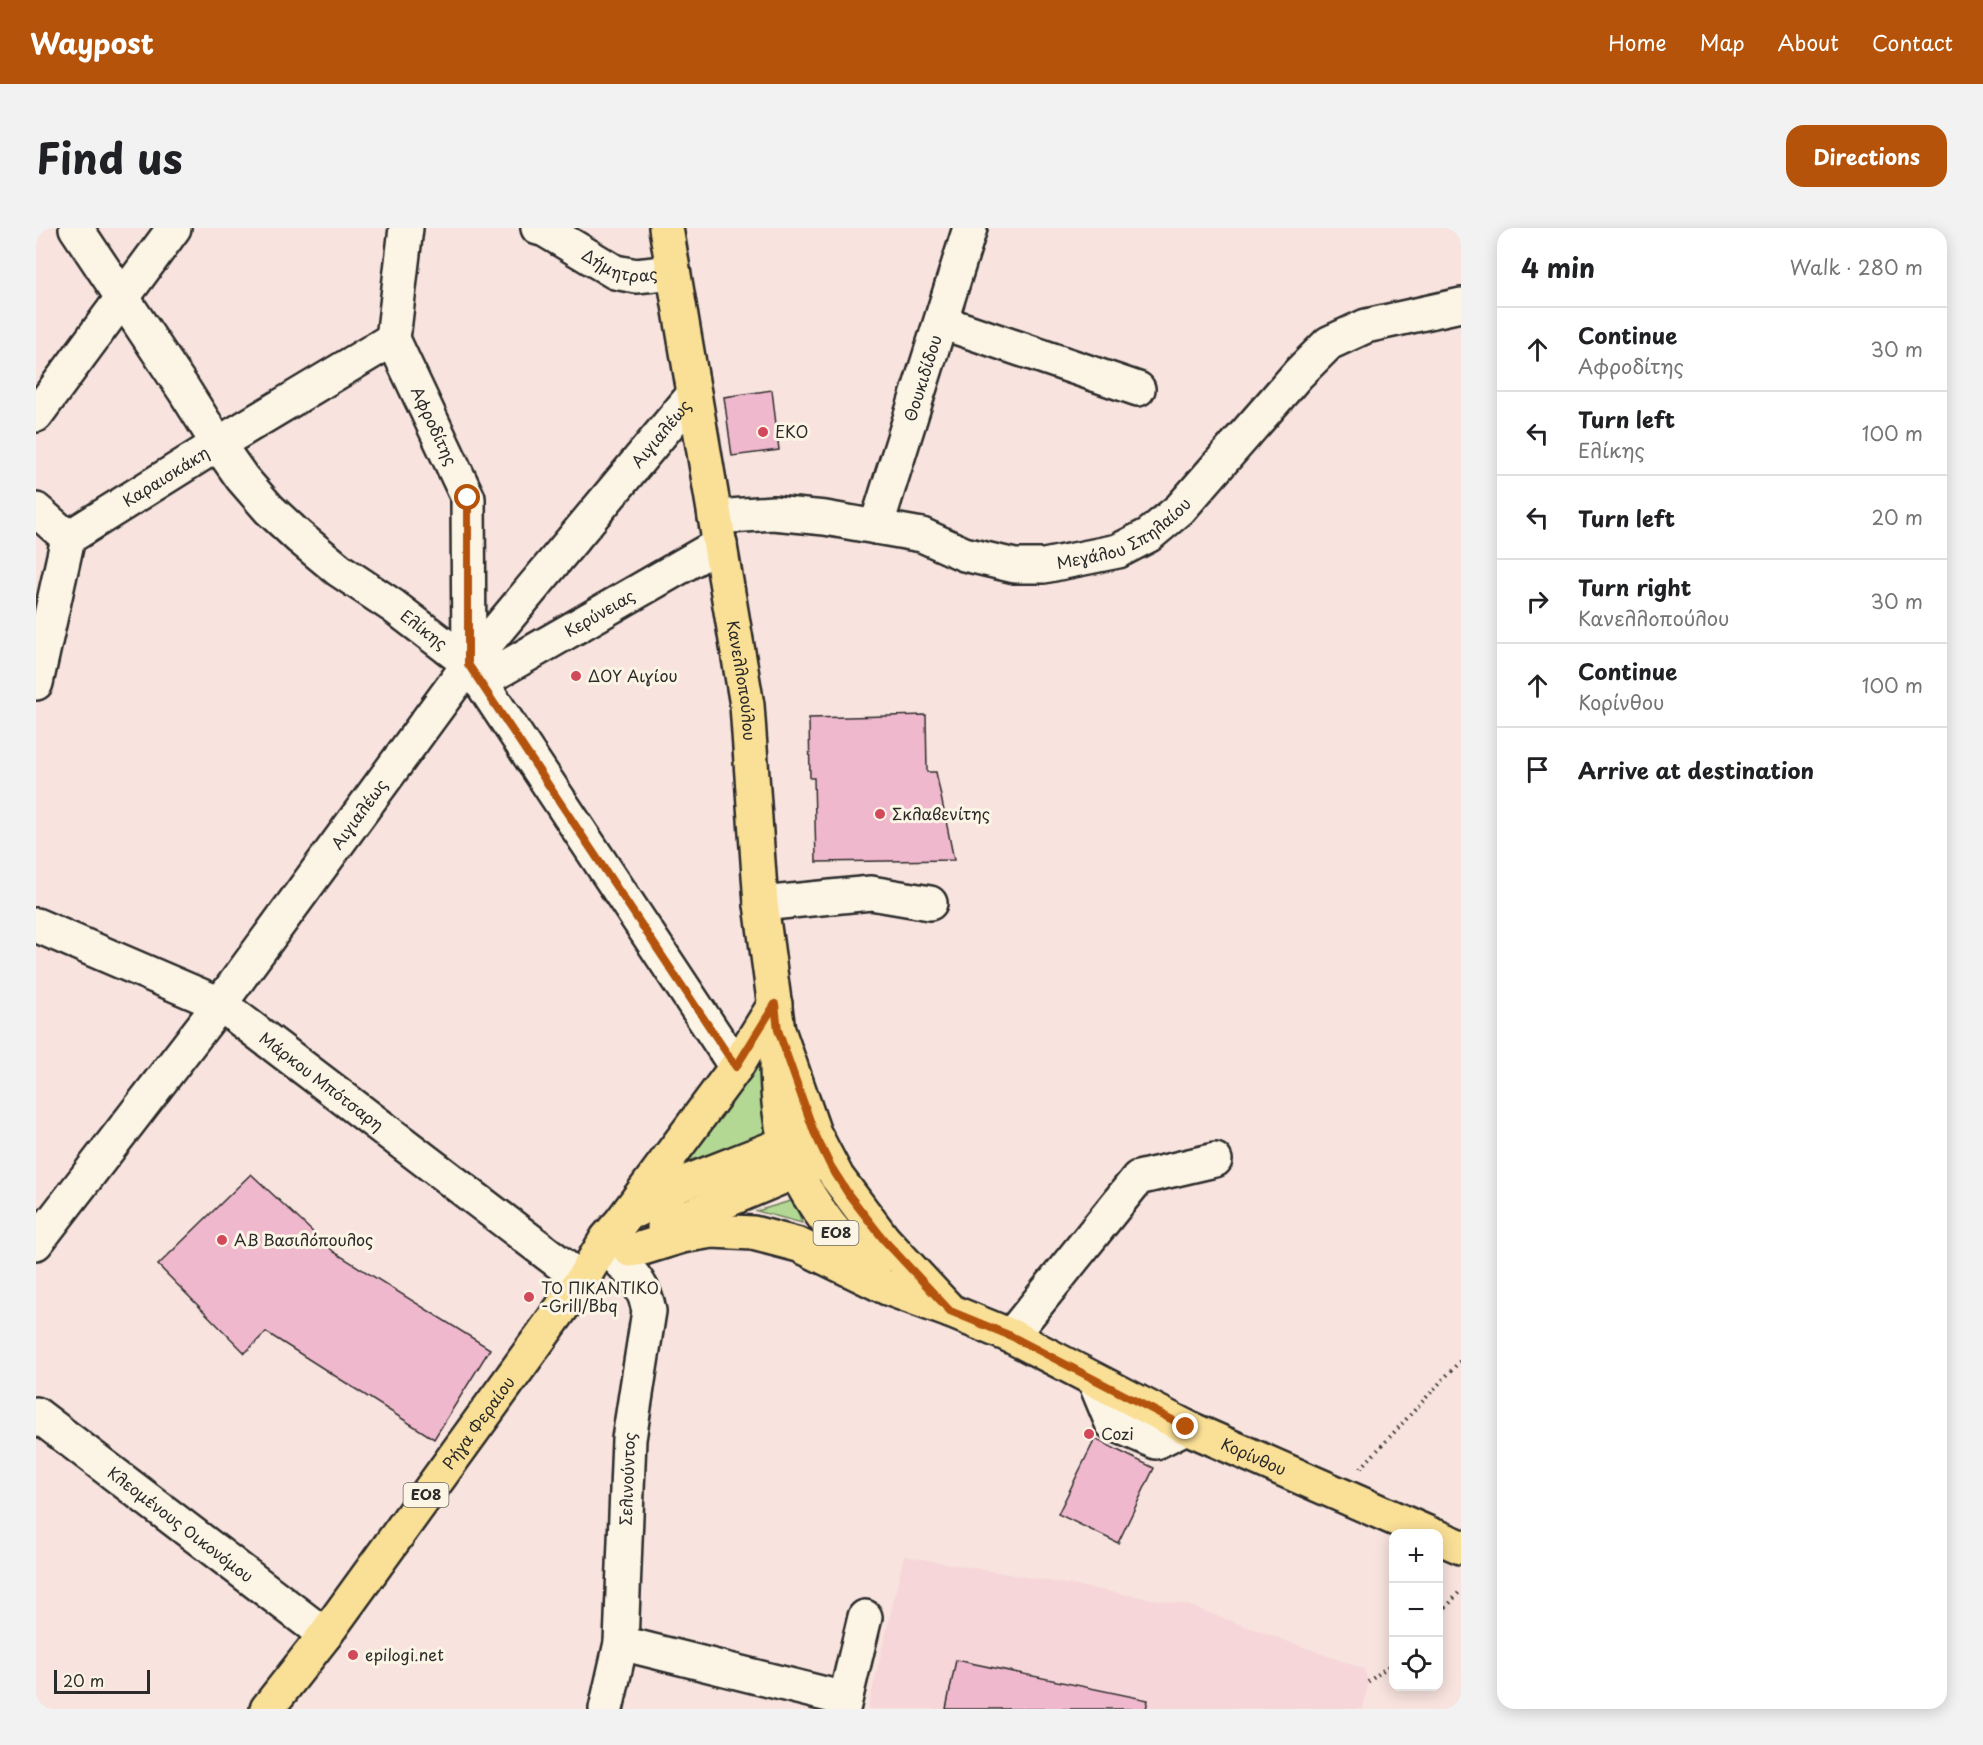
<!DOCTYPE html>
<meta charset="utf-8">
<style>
body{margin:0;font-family:"Playpen Sans",sans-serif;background:#f2f2f2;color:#202124}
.controls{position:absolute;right:18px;bottom:18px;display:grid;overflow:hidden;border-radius:12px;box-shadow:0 3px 15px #0003}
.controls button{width:54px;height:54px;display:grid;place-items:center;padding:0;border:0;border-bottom:2px solid #e0e0e0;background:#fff;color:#202124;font:30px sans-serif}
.scale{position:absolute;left:18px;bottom:15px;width:96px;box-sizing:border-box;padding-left:6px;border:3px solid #2b2b2b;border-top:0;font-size:16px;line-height:21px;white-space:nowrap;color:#2b2b2b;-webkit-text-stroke:4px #fcf5e5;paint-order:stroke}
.stop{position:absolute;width:18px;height:18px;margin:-14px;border:4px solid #b45309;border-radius:50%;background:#fff}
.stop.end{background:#b45309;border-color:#fff;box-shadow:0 2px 6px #0008}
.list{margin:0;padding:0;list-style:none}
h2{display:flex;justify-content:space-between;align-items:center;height:78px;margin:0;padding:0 24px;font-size:26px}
h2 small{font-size:20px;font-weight:400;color:#757577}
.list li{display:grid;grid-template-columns:39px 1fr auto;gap:18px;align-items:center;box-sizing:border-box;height:84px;padding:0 24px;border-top:2px solid #e0e0e0}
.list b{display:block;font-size:22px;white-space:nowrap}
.list p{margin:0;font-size:20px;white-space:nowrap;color:#757577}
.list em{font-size:20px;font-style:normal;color:#757577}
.icon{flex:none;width:33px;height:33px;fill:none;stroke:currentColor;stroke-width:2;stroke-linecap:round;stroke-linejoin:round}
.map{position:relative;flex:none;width:1425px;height:1481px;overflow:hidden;border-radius:18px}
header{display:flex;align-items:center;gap:36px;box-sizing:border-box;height:84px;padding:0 30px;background:#b45309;color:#fff}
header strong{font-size:28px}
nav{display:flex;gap:33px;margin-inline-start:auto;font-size:21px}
.intro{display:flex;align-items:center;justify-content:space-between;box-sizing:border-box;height:144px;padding:0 36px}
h1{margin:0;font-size:42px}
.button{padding:15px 27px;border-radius:18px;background:#b45309;color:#fff;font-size:21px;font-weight:700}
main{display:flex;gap:36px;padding:0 36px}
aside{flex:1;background:#fff;border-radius:18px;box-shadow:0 3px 15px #0003}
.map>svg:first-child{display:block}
.built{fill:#f6d6d9}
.green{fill:#b3d893;stroke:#6f825f;stroke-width:1.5}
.building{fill:#f0b8cd;stroke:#2b2b2b;stroke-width:1.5}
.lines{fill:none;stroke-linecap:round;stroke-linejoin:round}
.minor-casing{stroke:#2b2b2b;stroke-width:38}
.major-casing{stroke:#2b2b2b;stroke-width:38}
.path{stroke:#2b2b2b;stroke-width:4;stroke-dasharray:1.5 4.5;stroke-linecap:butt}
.minor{stroke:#fcf5e5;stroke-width:33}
.major{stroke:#fadf96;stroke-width:33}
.route{stroke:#b45309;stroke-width:8}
.poi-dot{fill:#d1495b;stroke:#fcf5e5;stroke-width:2}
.labels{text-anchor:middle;stroke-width:6;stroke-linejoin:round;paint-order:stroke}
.shield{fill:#fcf5e5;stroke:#6a6863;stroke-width:1.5}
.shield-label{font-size:15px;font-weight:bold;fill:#2b2b2b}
.street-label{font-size:16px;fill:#2b2b2b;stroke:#fcf5e5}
.poi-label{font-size:16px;fill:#2b2b2b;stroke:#fcf5e5;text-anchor:start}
</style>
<header>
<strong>Waypost</strong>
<nav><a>Home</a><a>Map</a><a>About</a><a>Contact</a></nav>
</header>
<div class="intro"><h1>Find us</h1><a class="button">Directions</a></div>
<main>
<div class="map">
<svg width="1425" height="1481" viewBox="0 0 1425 1481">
<rect width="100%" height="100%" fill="#f8e3de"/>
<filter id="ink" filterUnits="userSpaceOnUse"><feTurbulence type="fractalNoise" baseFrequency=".0167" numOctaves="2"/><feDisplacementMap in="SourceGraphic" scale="12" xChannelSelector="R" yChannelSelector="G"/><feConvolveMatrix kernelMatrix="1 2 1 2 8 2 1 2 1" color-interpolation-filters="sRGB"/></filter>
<g filter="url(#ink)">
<polygon class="built" points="868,1328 1151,1377 1328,1441 1332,1454 1327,1481 832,1481"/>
<g class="green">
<polygon points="723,833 735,903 644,939"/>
<polygon points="758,972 766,995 721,983"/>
</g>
<g class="building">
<polygon points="736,162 743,222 696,228 688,169"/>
<polygon points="890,487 891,544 900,544 918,632 780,634 778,550 774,550 773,490"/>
<polygon points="215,946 298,1024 454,1121 398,1211 230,1104 209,1125 122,1037"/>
<polygon points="1059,1211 1118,1240 1082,1315 1022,1286"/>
<polygon points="920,1432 1112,1472 1110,1481 910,1481"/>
</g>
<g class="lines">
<defs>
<g id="minor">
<path id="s1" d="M 40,0 L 148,162 L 182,216 L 206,250 L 233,281 L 263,309 L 303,342 L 357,378 L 433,436 L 700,839"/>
<path id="s2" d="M 370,0 L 357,111 L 432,270 L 433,436"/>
<path id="s3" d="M 502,0 L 509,2 L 579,44 L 600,48 L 637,44"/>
<polyline points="905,94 1102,161"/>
<polyline points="0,187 138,0"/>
<polyline points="0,282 32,310"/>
<path id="s4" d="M 679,289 L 737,285 L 789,290 L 886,307 L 928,326 L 979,338 L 1008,338 L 1082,323 L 1113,307 L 1144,281 L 1262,146 L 1293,115 L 1330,98 L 1425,77"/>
<path id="s5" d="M 840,299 L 934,0"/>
<path id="s6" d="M 444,454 L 684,316"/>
<path id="s7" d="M 0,455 L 32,310 L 182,216 L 357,111"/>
<polyline points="725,676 835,665 894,675"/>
<path id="s8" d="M 0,697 L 184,776 L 546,1052"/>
<path id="s9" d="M 0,1015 L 184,776 L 433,436 L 658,166"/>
<polyline points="975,1108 1102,950 1179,932"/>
<polyline points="1059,1154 1076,1195 1120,1214 1150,1199"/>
<path id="s10" d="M 0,1186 L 289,1407"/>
<polyline points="585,1415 809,1471"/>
<path id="s11" d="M 570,1481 L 585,1415 L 593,1211 L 613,1083 C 609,1060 597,1046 581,1030"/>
<polyline points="807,1481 829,1389"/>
</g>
<g id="major">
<path id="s12" d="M 630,0 L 711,477 L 725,676 L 742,802 L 778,905 L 801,949 L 848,1012 L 914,1083"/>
<path d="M 741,831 C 741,867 744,911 760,944 C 779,983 808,1017 838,1047"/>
<polyline points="602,982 643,957 771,907"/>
<polyline points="628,999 780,935"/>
<path id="s13" d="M 594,1022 L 607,1020 L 646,1008 L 676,1003 L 717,1005 L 763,1017 L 851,1060 L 914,1083 L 975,1108 L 1150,1199 L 1394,1306"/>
<polyline points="1402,1309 1425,1319"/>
<path id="s14" d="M 231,1481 L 289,1407 L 546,1052 L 571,1010 L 585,994 L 700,839 L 739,776"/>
</g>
</defs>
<use href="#minor" class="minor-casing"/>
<use href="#major" class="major-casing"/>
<g class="path">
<polyline points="1325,1240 1425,1132"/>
<polyline points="1402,1389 1425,1362"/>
<polyline points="1332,1454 1358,1434"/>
</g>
<use href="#minor" class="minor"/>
<use href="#major" class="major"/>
</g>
</g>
<g class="lines" filter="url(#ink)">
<polyline class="route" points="432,270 432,436 700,839 739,776 742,802 778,904 794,937 813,967 848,1012 914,1083 975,1108 1150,1199"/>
</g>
<g class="poi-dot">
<circle cx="727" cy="204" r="6"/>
<circle cx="540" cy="448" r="6"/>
<circle cx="844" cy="586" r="6"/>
<circle cx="186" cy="1012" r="6"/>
<circle cx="493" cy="1069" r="6"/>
<circle cx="1053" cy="1206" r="6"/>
<circle cx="317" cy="1427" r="6"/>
</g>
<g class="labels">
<g class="shield">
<rect x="777.5" y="993" width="45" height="24" rx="4.5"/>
<rect x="367.5" y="1255" width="45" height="24" rx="4.5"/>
</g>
<g class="shield-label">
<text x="800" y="1010">ΕΟ8</text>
<text x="390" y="1272">ΕΟ8</text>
</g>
<g class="street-label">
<text dy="6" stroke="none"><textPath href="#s3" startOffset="92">Δήμητρας</textPath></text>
<text dy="6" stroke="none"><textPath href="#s5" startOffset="156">Θουκιδίδου</textPath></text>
<text dy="6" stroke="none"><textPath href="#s2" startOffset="208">Αφροδίτης</textPath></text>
<text dy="6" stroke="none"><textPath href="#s9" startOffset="1023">Αιγιαλέως</textPath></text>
<text dy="6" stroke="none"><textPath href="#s7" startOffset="264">Καραισκάκη</textPath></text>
<text dy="6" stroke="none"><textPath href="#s4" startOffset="424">Μεγάλου Σπηλαίου</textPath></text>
<text dy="6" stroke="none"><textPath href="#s6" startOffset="138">Κερύνειας</textPath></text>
<text dy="6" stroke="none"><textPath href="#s1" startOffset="538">Ελίκης</textPath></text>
<text dy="6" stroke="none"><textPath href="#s12" startOffset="459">Κανελλοπούλου</textPath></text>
<text dy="6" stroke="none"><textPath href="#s9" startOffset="537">Αιγιαλέως</textPath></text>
<text dy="6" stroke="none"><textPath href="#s8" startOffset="328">Μάρκου Μπότσαρη</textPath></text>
<text dy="6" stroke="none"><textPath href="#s14" startOffset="356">Ρήγα Φεραίου</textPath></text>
<text dy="6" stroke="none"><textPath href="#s13" startOffset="675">Κορίνθου</textPath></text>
<text dy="6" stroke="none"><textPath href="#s11" startOffset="232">Σελινούντος</textPath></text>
<text dy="6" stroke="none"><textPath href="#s10" startOffset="182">Κλεομένους Οικονόμου</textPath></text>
</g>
<g class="poi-label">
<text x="739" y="210">EKO</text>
<text x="552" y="454">ΔΟΥ Αιγίου</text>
<text x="856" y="592">Σκλαβενίτης</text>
<text x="198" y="1018">ΑΒ Βασιλόπουλος</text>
<text x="505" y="1066">ΤΟ ΠΙΚΑΝΤΙΚΟ<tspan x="505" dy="18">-Grill/Bbq</tspan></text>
<text x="1065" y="1212">Cozi</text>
<text x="329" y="1433">epilogi.net</text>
</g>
</g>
</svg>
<div class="controls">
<button>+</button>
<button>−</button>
<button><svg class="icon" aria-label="locate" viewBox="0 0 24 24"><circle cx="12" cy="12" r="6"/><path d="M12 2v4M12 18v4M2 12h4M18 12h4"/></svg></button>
</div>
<div class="scale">20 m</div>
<div class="stop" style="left:432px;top:270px"></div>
<div class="stop end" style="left:1150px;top:1199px"></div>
</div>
<aside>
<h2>4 min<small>Walk · 280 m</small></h2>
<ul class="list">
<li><svg class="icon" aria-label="ahead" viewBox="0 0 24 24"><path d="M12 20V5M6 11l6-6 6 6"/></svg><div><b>Continue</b><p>Αφροδίτης</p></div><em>30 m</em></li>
<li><svg class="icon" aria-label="left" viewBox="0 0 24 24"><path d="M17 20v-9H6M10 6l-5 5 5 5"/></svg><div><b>Turn left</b><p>Ελίκης</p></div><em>100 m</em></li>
<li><svg class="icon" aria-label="left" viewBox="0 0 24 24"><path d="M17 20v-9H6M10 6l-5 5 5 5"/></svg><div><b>Turn left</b></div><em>20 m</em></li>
<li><svg class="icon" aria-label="right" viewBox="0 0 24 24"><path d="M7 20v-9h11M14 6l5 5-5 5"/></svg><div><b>Turn right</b><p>Κανελλοπούλου</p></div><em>30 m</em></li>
<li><svg class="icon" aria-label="ahead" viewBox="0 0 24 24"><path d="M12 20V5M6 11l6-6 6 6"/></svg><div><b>Continue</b><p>Κορίνθου</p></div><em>100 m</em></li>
<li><svg class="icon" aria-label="arrive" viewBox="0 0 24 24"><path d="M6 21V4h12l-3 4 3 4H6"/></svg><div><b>Arrive at destination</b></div></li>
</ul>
</aside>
</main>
